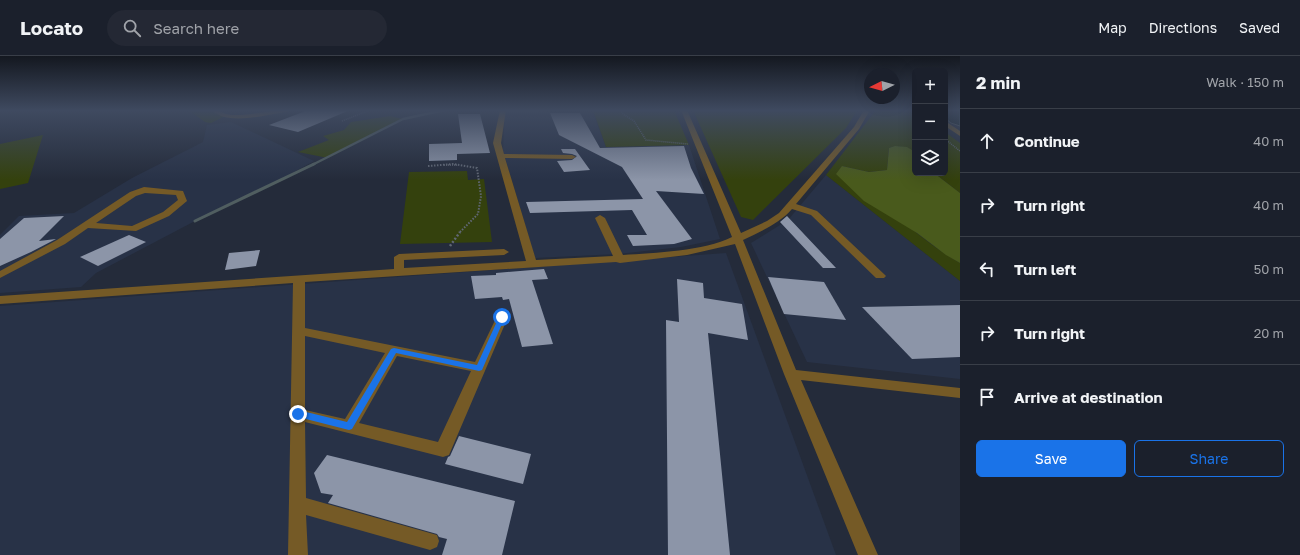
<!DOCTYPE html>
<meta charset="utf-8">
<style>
body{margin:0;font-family:"Golos Text",sans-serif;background:#242834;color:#f1f3f6}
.controls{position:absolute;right:12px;top:12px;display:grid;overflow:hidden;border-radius:6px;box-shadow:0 4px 16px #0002}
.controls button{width:36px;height:36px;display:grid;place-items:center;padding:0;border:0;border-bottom:1px solid #393e48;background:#1b202c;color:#f1f3f6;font:20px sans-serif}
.compass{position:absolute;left:864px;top:12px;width:36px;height:36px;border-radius:50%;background:#1b202c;box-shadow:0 4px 16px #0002;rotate:265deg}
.stop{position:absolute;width:12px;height:12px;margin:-9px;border:3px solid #1a73e8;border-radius:50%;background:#fff}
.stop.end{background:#1a73e8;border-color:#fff;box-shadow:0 1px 4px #0008}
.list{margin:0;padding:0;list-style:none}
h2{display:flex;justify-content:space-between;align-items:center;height:52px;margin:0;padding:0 16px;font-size:17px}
h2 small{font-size:13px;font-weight:400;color:#a0a3a9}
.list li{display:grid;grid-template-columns:26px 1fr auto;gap:12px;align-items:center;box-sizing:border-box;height:64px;padding:0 16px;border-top:1px solid #393e48}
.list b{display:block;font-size:15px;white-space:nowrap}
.list em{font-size:13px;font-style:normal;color:#a0a3a9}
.actions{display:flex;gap:8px;padding:12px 16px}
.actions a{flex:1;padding:9px 0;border:1px solid #1a73e8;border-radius:6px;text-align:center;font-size:14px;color:#1a73e8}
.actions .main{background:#1a73e8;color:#fff}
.icon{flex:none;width:22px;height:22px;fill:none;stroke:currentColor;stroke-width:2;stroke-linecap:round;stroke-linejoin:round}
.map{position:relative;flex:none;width:960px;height:499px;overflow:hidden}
header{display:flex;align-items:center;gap:24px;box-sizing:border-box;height:56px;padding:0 20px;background:#1b202c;border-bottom:1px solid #393e48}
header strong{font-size:19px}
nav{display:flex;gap:22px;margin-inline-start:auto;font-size:14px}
.search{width:280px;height:36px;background:#242834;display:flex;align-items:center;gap:10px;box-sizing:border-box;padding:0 14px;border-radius:22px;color:#a0a3a9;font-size:15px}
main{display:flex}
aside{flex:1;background:#1b202c}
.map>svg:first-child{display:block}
.built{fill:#283247}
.green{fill:#34410d}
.forest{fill:#495a1c}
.water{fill:#0c1d1d;stroke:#505e60}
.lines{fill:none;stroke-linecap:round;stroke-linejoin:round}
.stream-far1{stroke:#505e60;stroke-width:2.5}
.stream{stroke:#505e60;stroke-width:3}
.building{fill:#8c95a8}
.path-far2{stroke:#616875;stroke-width:1.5;stroke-dasharray:1 1;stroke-linecap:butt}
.path-far1{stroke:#616875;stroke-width:2;stroke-dasharray:1.5 1.5;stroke-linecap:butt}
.path{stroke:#616875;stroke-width:2.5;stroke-dasharray:2 2;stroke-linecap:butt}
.minor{fill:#755a26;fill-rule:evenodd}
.route{fill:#1a73e8}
</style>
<header>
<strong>Locato</strong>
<div class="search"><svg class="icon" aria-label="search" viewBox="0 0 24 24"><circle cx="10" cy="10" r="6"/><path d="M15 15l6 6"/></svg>Search here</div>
<nav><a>Map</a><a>Directions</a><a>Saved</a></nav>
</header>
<main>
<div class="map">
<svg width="960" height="499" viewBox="0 0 960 499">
<rect width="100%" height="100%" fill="#242b3a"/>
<g class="built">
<polygon points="505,54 593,57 606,91 689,89 720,183 681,191 618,198 535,202 503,95"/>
<polygon points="231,66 314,105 261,134 195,165 96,217 81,231 0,237 0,179 19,160 74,157 132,122 203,86 207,69"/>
<polygon points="826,119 960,225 960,323 807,306 751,187 788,164"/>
<polygon points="726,197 836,499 0,499 0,250"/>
</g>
<g class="green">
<polygon points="188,54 219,54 217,55 225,60 211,67 205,66"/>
<polygon points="593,54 674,54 689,89 606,91"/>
<polygon points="693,54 853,54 856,56 846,72 753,164 741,161"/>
<path d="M 876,54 L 907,55 L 915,57 L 915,96 C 906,91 898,89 889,92 L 887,114 L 869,116 L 842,110 C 880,144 916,182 960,207 L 960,225 L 826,119 Z"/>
<polygon points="390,60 403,63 328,102 298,96 329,84 323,80 344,74 351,66"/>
<polygon points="945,76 960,87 960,137 934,117 945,117"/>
<polygon points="43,79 28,127 0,133 0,88"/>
<polygon points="467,115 468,124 484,123 492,186 400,188 409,116"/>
</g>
<polygon class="forest" points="895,90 907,91 915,96 915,117 934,117 960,137 960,207 946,199 917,177 864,145 836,118 842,110 869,116 887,114 889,92"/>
<polygon class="water" points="945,54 960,54 960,70 951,67 945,62"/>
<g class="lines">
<polyline class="stream-far1" points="312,109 403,63 445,54"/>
<polyline class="stream" points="195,165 314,108"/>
</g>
<g class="building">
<polygon points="308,54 350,54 298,76 269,69"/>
<polygon points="550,57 580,57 600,92 684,90 691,112 704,138 656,135 692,183 674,188 633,190 627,179 647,179 632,154 530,157 526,146 643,143 622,111 559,79"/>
<polygon points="458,58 480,58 490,97 457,98 457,104 429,105 429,88 462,87"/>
<polygon points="561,93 575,93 590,114 564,116 557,105 572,104 577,100 572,98 563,97"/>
<polygon points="64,160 39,185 56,183 31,196 0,210 0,183 24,162"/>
<polygon points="787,160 836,212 823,212 809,197 780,166"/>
<polygon points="129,179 146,186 98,210 80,201"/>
<polygon points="260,194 256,210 225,214 229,197"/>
<polygon points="544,213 548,223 532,224 553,288 522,291 509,243 503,244 502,241 475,243 471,220 496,219 496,217"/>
<polygon points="768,221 824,226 846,264 784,258"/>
<polygon points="677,223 703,227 704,242 742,248 748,284 708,277 730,499 668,499 666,264 679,266"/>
<polygon points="960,249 960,301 912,303 862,251"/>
<polygon points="459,380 531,398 523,428 445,408 448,401 450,400"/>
<polygon points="327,399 515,445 502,499 442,499 447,483 439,481 437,478 328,447 333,439 321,437 314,417"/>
</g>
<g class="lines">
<g class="path-far2">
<polyline points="620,54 623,58 634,65 646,84 688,88"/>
<polyline points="342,65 370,54"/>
<polyline points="945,83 960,95"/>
<polyline points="444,109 457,109"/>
</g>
<polyline class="path-far1" points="428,110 453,108 477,112 481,140 478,158 459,177"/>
<polyline class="path" points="450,190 460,176"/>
<g class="minor">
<path d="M 212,54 C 220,54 225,59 233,59 C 251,60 270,53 289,54 L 286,56 C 265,59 227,70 212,54 Z"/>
<path d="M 500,54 L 506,54 L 501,87 L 504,98 L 572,99 L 576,101 L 572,103 L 505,102 L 536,204 L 613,200 L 595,162 L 600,159 L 605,162 L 623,199 C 655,197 704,195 732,181 L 681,54 L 687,54 L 741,177 L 767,165 L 779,157 L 854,71 L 864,54 L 870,54 L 859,73 L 796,148 L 817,155 L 884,218 L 886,220 L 884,222 L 876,222 L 811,159 L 792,153 C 779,168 761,175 743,184 L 796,314 L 960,332 L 960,342 L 801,324 L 878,499 L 858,499 L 784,318 L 735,188 L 687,199 L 620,207 L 616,206 L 305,226 L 305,272 L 475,306 L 498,258 L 506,258 L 508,261 L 449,399 L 443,401 L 305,366 L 306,442 L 437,479 L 439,485 L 437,491 L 430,494 L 306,459 L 308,499 L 288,499 L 293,227 L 0,248 L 0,240 L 394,213 L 394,201 L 399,198 L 504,193 L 509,196 L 504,199 L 404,204 L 404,212 L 526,205 L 493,87 ZM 305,280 L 385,297 L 345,363 L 305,354 ZM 397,300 L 471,315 L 438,386 L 359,367 Z"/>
<polygon points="945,65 960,75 960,80 945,70"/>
<path d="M 144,131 L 183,135 L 187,145 L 169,160 L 136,175 L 88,172 L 65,188 L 0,222 L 0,215 L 57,184 L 130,136 ZM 145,137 L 176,139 L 178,144 L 163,156 L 132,170 L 96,167 L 136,140 Z"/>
</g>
</g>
<linearGradient id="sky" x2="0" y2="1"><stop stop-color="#141820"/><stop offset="0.44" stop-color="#3f4a60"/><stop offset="1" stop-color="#3f4a60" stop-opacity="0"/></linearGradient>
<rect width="960" height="124" fill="url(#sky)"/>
<polygon class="route" points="502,259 505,261 482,314 479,315 396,297 352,373 349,374 298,361 294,358 298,354 347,366 391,293 394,292 477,309 499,261"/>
</svg>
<div class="controls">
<button>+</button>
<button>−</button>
<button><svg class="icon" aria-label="layers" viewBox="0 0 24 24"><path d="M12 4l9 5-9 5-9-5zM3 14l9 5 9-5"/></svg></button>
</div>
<svg class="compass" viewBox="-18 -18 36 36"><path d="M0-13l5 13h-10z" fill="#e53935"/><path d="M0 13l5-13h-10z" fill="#a0a3a9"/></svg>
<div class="stop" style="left:502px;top:261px"></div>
<div class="stop end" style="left:298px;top:358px"></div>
</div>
<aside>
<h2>2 min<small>Walk · 150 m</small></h2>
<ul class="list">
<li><svg class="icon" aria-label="ahead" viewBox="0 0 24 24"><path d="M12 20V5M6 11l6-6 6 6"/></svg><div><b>Continue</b></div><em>40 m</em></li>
<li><svg class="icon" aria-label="right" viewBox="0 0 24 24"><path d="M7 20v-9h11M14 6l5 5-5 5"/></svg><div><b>Turn right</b></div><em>40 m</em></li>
<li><svg class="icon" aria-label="left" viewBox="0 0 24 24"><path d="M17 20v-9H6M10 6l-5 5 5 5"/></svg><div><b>Turn left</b></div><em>50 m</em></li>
<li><svg class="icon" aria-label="right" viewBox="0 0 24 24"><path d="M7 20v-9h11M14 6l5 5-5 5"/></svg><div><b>Turn right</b></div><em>20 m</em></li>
<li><svg class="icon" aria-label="arrive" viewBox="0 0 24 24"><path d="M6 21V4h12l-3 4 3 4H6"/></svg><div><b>Arrive at destination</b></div></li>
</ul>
<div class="actions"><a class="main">Save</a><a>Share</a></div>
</aside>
</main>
